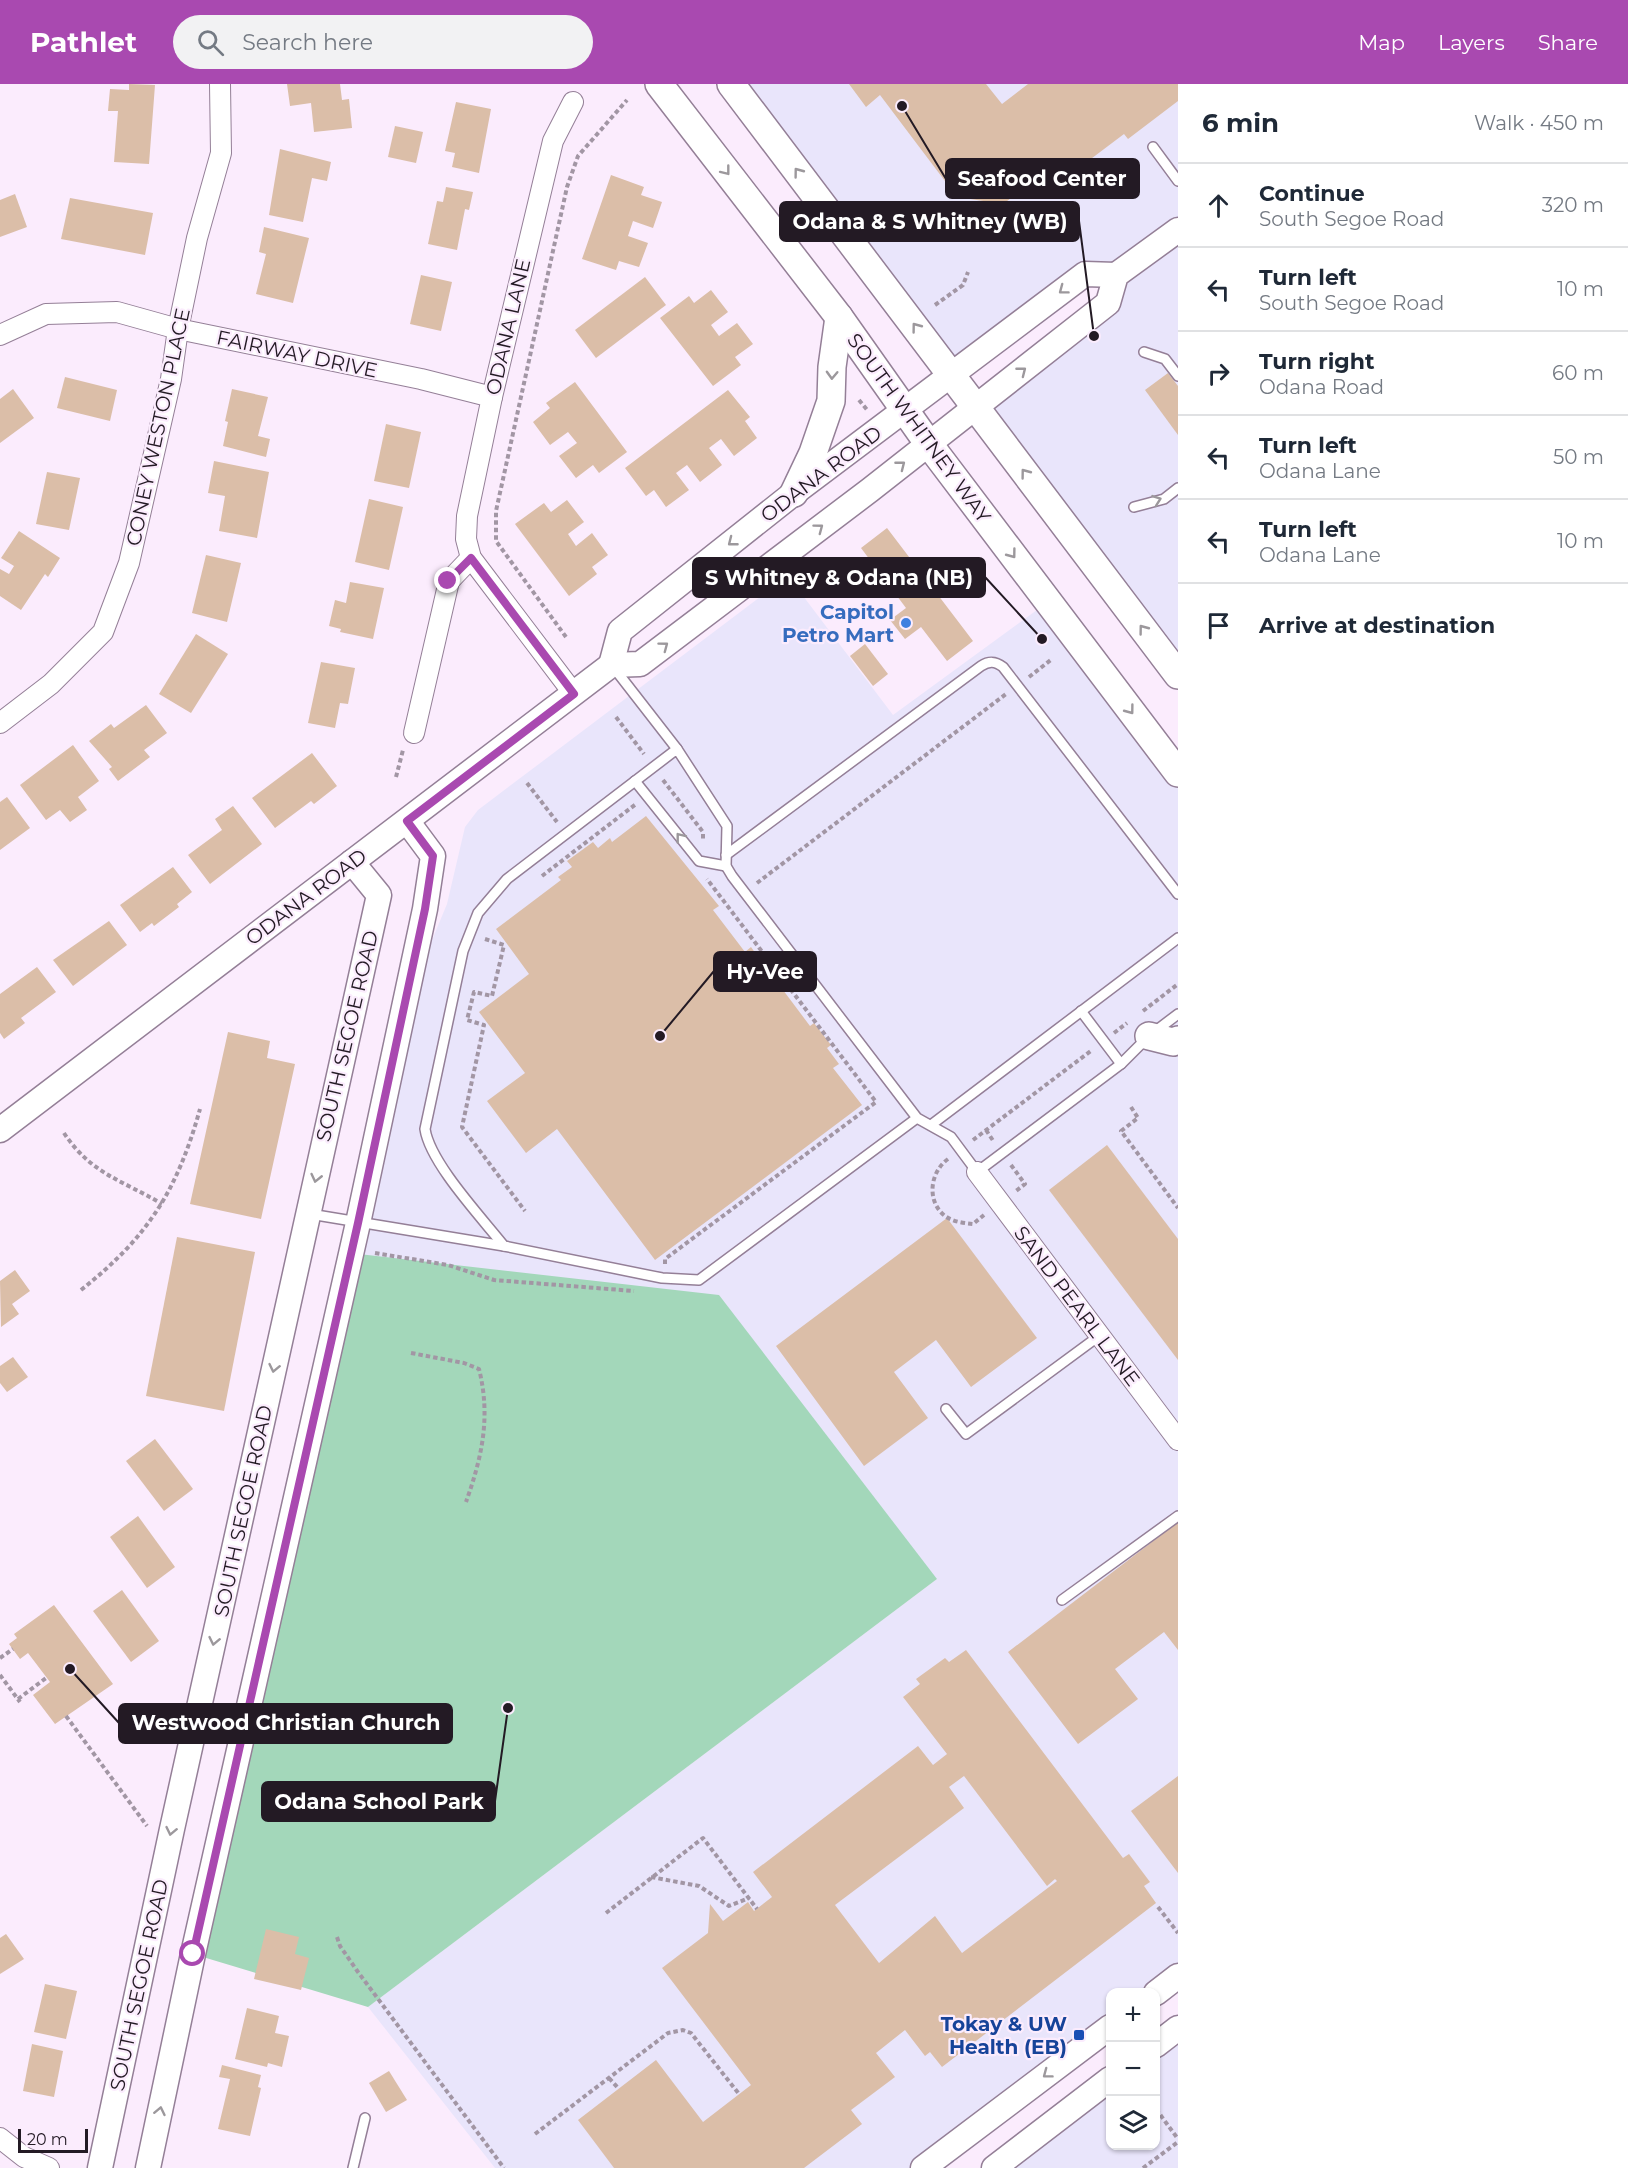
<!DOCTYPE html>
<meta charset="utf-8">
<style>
body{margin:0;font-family:Montserrat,sans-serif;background:#f2f2f3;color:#1f2937}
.controls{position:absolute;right:18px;bottom:18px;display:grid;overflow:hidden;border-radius:12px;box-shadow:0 2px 4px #0004}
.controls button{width:54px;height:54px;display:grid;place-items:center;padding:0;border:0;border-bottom:2px solid #e0e1e3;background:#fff;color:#1f2937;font:30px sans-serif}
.scale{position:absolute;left:18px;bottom:15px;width:70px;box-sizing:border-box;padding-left:6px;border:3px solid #231a24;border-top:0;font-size:16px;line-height:21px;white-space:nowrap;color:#231a24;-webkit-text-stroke:4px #fbecfd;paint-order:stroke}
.stop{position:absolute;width:18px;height:18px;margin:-14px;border:4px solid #a949b0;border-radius:50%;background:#fff}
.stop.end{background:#a949b0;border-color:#fff;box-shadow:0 2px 6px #0008}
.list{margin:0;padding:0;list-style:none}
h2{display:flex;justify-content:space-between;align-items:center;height:78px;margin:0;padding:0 24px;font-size:26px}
h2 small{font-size:20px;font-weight:400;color:#747a83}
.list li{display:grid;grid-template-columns:39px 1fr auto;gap:18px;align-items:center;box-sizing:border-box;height:84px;padding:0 24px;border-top:2px solid #e0e1e3}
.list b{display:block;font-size:22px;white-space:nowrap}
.list p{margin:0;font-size:20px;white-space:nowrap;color:#747a83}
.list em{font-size:20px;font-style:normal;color:#747a83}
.icon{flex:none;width:33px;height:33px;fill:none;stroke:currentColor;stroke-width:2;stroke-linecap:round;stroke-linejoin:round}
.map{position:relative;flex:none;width:1178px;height:2084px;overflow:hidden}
header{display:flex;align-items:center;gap:36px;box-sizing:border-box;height:84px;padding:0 30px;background:#a949b0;color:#fff}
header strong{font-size:28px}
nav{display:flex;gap:33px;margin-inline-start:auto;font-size:21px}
.search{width:420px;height:54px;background:#f2f2f3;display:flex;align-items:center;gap:15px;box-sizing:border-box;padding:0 21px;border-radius:33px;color:#747a83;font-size:22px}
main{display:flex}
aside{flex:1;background:#fff}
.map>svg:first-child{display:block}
.commercial{fill:#e9e5fb}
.green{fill:#a3d7ba}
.building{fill:#dbbea8;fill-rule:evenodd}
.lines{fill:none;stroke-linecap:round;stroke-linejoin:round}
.service-casing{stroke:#947f97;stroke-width:12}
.minor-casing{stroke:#947f97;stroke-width:22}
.tertiary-casing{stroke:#947f97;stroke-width:27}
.secondary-casing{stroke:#947f97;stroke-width:30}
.path{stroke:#a296a4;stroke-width:4;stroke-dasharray:4.5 3;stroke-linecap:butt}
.service{stroke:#fff;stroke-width:9}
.minor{stroke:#fff;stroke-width:20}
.tertiary{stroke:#fff;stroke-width:24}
.secondary{stroke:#fff;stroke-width:27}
.oneway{stroke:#9c989c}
.route{stroke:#a949b0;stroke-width:8}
.shop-dot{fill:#3f7fe0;stroke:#fbecfd;stroke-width:2}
.transit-dot{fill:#1a4fb4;stroke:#fbecfd;stroke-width:2}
.labels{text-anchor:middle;stroke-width:4.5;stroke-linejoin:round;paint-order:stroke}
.street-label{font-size:20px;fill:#231a24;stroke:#fbecfd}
.shop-label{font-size:20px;font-weight:bold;fill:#366cbe;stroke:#fbecfd;text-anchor:end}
.transit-label{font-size:20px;font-weight:bold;fill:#164399;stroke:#fbecfd;text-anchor:end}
.leader{fill:none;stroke:#231a24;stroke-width:2}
.callout-dot{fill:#231a24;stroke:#fbecfd;stroke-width:2}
.callout{fill:#231a24;stroke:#231a24;stroke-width:2}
.callout-label{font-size:21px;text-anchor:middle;font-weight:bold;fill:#fff}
</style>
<header>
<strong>Pathlet</strong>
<div class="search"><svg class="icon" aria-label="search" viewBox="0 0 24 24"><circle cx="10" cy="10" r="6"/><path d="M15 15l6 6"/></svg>Search here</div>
<nav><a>Map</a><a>Layers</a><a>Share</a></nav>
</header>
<main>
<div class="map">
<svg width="1178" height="2084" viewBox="0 0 1178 2084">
<rect width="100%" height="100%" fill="#fbecfd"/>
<g class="commercial">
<polygon points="731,0 1178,0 1178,591 976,323 1107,219 1116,191 1085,190 951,290"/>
<polygon points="788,492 893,631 1052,515 1178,685 1178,1892 1156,1908 1110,1908 1110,1943 923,2084 495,2084 368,1923 937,1495 350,1169 401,931 447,820 465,743 478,726"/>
<polygon points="1178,1944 1178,2084 994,2084 1110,1995 1110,2062 1156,2062 1156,1961"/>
</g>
<polygon class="green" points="350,1169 719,1211 937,1495 368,1923 193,1870"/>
<g class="building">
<polygon points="129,0 155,1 149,80 114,78 118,27 108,27 110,5 129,6"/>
<polygon points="287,0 340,0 342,16 349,15 352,44 314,48 311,19 290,22"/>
<polygon points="849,0 986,0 1002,20 1028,0 1178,0 1178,17 1128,55 1124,50 1039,114 1029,101 1003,120 957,113 880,11 866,23"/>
<polygon points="456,18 491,25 479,89 452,83 455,69 445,67"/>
<polygon points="395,42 423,48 416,79 388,73"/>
<polygon points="280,65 331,78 327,97 312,94 303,138 269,131"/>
<polygon points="611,91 644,103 641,111 662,118 653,144 633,137 628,152 648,159 639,183 619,177 616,186 582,175"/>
<polygon points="446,103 473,108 469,126 465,125 457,166 428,160 437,117 443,118"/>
<polygon points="15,110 27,143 0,153 0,116"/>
<polygon points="70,114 153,129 145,171 61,155"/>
<polygon points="264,143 309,154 293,219 256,210 266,170 259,168"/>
<polygon points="421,191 452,198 441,247 410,240"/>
<polygon points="645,193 666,221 596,274 575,246"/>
<polygon points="711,206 728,228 711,241 719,252 737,239 753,260 735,273 741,281 713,302 660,234 689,212 694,219"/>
<polygon points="1168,289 1178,302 1178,351 1145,306"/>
<polygon points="65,293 117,306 110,337 57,324"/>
<polygon points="575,298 627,368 599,389 593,381 576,394 559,372 577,359 568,348 550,361 533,338 550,324 546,319"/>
<polygon points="13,305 34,334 0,359 0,315"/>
<polygon points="232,305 268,313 258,352 270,355 266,373 223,362 228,338 225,337"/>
<polygon points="728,306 750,333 745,337 757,354 734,372 721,355 709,364 722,381 700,398 687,381 676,389 689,406 666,423 654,406 646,412 625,384"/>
<polygon points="386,340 421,348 409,404 374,397"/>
<polygon points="214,377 269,388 257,454 219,447 225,412 208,409"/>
<polygon points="47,388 80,394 69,446 36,440"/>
<polygon points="369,415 403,423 389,486 355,478"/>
<polygon points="567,416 584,438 568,450 576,462 592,449 608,471 592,483 597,490 569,512 515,440 544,419 551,428"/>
<polygon points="887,444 973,557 947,577 921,543 905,555 890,536 906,524 861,464"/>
<polygon points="19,447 60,474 48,493 45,490 21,526 0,512 0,485 9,490 14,482 1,474"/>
<polygon points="206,471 241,479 227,538 192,529"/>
<polygon points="350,498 384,504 373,555 340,548 341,545 329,542 335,516 346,519"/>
<polygon points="196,550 228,570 191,629 159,610"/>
<polygon points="865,560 888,590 873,602 850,572"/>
<polygon points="321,578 355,584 348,620 340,619 335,644 308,639"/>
<polygon points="146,621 167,649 144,666 150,673 118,697 109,685 112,683 89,657 111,640 114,644"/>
<polygon points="73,661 99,697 78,713 87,726 70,738 60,726 46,736 20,701"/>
<polygon points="312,669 337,702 314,720 311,717 275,744 252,714"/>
<polygon points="7,713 30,744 0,766 0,718"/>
<polygon points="233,722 262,760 210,800 188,771 222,746 215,735"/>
<polygon points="646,732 719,822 713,826 745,868 751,863 763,880 767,877 784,899 780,902 810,942 814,939 831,961 827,964 839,980 833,984 862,1021 655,1176 557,1045 526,1069 487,1017 525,989 479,928 529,890 496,845 561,796 558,793 572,783 567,777 593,758 598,764 610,754 612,758"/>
<polygon points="173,783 192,808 177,820 179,823 154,842 152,839 140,848 120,821"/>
<polygon points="109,837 127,861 73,902 53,876"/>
<polygon points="37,883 56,908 21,934 25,939 4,955 0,949 0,910"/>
<polygon points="228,948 270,957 267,974 295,980 261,1135 190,1120"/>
<polygon points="1107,1061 1178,1155 1178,1276 1049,1106"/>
<polygon points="947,1134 1037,1254 971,1303 936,1256 894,1288 928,1334 864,1382 776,1262"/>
<polygon points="177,1153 255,1168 224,1327 146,1312"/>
<polygon points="15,1186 30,1207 12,1220 19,1230 1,1243 0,1197"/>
<polygon points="13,1273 28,1293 7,1308 0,1299 0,1282"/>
<polygon points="155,1355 193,1405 164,1427 126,1377"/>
<polygon points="138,1432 175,1483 147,1504 110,1453"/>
<polygon points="1178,1438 1178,1566 1164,1548 1115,1585 1138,1615 1078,1660 1008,1568"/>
<polygon points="122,1506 159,1557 131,1578 93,1527"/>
<polygon points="54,1521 113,1600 55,1640 33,1611 50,1598 28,1569 20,1575 9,1560 17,1554 14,1550"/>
<path d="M 966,1566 L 1123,1774 L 1129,1770 L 1150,1798 L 1144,1802 L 1156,1819 L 942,1983 L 930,1968 L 925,1972 L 905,1946 L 876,1969 L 895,1993 L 851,2026 L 862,2040 L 804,2084 L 614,2084 L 578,2036 L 656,1976 L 703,2038 L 751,2001 L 662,1884 L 708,1849 L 710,1820 L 723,1837 L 748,1818 L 754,1827 L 772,1813 L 753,1788 L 918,1662 L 933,1681 L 947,1670 L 903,1613 L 920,1600 L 916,1595 L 945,1574 L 949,1578 ZM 964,1692 L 1047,1802 L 1055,1795 L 1057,1797 L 962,1869 L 935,1832 L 879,1879 L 835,1821 L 964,1724 L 949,1703 Z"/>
<polygon points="1178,1692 1178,1789 1131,1727"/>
<polygon points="266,1845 299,1853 295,1870 309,1874 301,1906 254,1895"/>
<polygon points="6,1850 24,1875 0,1890 0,1854"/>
<polygon points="45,1900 77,1907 66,1955 34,1948"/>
<polygon points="247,1924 279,1932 275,1949 289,1952 282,1983 268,1979 267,1983 235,1975"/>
<polygon points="32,1960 63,1967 54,2013 23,2007"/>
<polygon points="222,1981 261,1991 258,2003 261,2004 250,2052 218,2045 230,1995 219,1993"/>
<polygon points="389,1987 407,2016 386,2028 369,1999"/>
</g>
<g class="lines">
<defs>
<g id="service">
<polyline points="1153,63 1178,97"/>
<polyline points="1144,268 1165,275 1178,292"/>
<polyline points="1134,423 1164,415 1178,404"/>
<polyline points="614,584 677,665"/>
<polyline points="635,697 699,777 726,782"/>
<path d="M 726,771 L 981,582 C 989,577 995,577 1003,583 L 1178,810"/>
<polyline points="1081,927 1121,980"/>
<path d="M 917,1034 L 699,1196 L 662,1194 L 504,1162 C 482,1134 430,1079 425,1045 L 463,867 L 478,829 L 507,795 L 677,665 L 727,742 L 726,782 L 732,792 L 917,1034 L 951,1053 L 977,1088 L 1121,980 L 1149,952 L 1178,930"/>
<polyline points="931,1041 1178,854"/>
<polyline points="310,1130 504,1162"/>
<polyline points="946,1325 966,1350 1099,1252"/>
<polyline points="1062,1516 1178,1432"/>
<polyline points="353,2084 365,2034"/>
</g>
<g id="minor">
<polyline points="573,18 553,57 492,313 467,432 466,455 471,474 574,610"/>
<polyline points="0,251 46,230 117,228 178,245 421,295 492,313"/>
<polyline points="0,639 51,600 103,548 129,479 171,295 178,245 197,154 221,69 220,0"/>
<polyline points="414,649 449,497 471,474"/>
<polyline points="977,1088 1178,1356"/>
<polyline points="0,2054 24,2073 49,2084"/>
</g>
<g id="tertiary">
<polyline points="611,581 620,547 794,409 1085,190 1116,191"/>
<polyline points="0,1046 611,581 640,580 870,406 1108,219 1116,191 1178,146"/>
<polyline points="1156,1909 1178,1892"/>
<polyline points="1156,1961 1178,1944"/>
<polyline points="100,2084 172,1745 379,811 352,778"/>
<polyline points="148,2084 193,1870 358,1139 425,825 433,772 407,737"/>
<polyline points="923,2084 1110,1943"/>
<polyline points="994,2084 1110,1995"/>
</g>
<g id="secondary">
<polyline points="659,0 839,233 928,359 1178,689"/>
<polyline points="731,0 1178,591"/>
<polyline points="794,409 813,369 831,317 832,283 839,233"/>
<polyline points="1149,952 1173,958 1178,956"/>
</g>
</defs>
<use href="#service" class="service-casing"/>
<use href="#minor" class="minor-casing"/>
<use href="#tertiary" class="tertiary-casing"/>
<use href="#secondary" class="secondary-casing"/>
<g class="path">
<polyline points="935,221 963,201 968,188"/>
<polyline points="859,316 868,327"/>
<polyline points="566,553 496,457 496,427 567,103 578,72 627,16"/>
<polyline points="1029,593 1052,575"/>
<polyline points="616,633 644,670"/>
<polyline points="396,693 403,666"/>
<polyline points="663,696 703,748 703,756"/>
<polyline points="527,699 557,738"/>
<polyline points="542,792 636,720"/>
<polyline points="757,799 1006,610"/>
<polyline points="485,855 504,861 492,912 474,908 467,936 484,941 462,1043 525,1127"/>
<polyline points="1143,927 1178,900"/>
<polyline points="1114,949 1127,939"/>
<polyline points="1131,1023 1138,1034 1121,1047 1178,1124"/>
<polyline points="986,1046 994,1058"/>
<path d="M 64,1049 C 91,1090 122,1096 162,1120"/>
<polyline points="973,1056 1092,966"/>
<path d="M 948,1075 C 930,1088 926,1117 945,1132 C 953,1138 964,1139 973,1140 L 984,1131"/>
<polyline points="1011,1081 1025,1100 1016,1107"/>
<polyline points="375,1169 448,1181 494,1196 634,1207"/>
<polyline points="665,1180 665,1175 876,1018 707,795"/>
<path d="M 81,1206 C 148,1153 177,1107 200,1025"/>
<path d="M 411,1269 L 464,1279 L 479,1285 C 491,1333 482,1373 466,1418"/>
<polyline points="0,1574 13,1565"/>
<polyline points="0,1591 20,1618"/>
<polyline points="18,1615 46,1594"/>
<polyline points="66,1632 147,1742"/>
<polyline points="651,1793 699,1802 729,1822 749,1814"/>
<polyline points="1158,1823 1178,1849"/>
<polyline points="606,1829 703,1754 757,1825"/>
<polyline points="337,1853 340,1862 358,1888 504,2084"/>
<polyline points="609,1994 619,2005"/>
<polyline points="1156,2025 1178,2055"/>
<polyline points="535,2050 668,1949 683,1946 691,1949 739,2010"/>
<polyline points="1143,2084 1178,2058"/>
</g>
<use href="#service" class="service"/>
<use href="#minor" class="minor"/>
<use href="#tertiary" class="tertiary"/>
<use href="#secondary" class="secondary"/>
</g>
<defs><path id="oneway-chevron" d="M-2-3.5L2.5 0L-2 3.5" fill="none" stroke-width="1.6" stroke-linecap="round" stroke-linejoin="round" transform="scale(1.5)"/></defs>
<g class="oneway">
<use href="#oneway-chevron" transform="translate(726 87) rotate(52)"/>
<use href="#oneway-chevron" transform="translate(798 88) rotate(-127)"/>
<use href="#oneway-chevron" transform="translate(1063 206) rotate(143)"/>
<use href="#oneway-chevron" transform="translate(916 243) rotate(-127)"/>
<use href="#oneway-chevron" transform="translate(1022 287) rotate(-38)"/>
<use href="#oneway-chevron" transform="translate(832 291) rotate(92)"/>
<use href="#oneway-chevron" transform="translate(901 381) rotate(-38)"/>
<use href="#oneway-chevron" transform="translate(1025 389) rotate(-127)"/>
<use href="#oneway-chevron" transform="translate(1157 416) rotate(-20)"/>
<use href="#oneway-chevron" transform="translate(819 444) rotate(-37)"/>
<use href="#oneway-chevron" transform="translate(732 458) rotate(142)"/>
<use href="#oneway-chevron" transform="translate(1012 470) rotate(53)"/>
<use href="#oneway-chevron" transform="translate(1143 545) rotate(-127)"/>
<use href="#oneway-chevron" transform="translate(664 562) rotate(-37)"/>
<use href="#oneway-chevron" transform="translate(1130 626) rotate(53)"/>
<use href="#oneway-chevron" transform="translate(680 753) rotate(-128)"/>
<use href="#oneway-chevron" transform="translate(316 1094) rotate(103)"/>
<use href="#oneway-chevron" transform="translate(274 1284) rotate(102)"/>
<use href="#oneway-chevron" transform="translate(214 1557) rotate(102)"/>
<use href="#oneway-chevron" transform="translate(171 1747) rotate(102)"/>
<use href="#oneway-chevron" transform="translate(1047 1990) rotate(143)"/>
<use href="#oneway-chevron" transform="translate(160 2027) rotate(-78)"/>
</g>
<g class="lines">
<polyline class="route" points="193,1870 358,1139 425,825 433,772 407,737 574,610 471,474 448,497"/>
</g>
<circle class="shop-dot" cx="906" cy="539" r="6"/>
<rect class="transit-dot" x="1073" y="1945" width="12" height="12" rx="3"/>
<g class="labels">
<g class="street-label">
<text transform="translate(508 243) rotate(-77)" y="7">ODANA LANE</text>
<text transform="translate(297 270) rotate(12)" y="7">FAIRWAY DRIVE</text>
<text transform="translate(158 343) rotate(-78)" y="7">CONEY WESTON PLACE</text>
<text transform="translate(919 344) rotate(54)" y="7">SOUTH WHITNEY WAY</text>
<text transform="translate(821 390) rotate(-37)" y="7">ODANA ROAD</text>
<text transform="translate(306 813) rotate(-37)" y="7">ODANA ROAD</text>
<text transform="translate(347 952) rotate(-77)" y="7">SOUTH SEGOE ROAD</text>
<text transform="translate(1077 1222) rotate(53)" y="7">SAND PEARL LANE</text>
<text transform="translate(243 1427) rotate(-78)" y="7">SOUTH SEGOE ROAD</text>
<text transform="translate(139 1901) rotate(-78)" y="7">SOUTH SEGOE ROAD</text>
</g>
<g class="shop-label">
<text x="894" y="535">Capitol<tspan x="894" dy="23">Petro Mart</tspan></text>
</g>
<g class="transit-label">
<text x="1067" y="1947">Tokay &amp; UW<tspan x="1067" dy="23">Health (EB)</tspan></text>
</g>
</g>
<path class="leader" d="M902 22L946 95M1094 252L1079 137M1042 555L985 493M660 952L714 887M70 1585L119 1639M508 1624L495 1717"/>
<g class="callout-dot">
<circle cx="902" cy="22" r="6"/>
<circle cx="1094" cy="252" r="6"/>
<circle cx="1042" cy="555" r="6"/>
<circle cx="660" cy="952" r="6"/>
<circle cx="70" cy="1585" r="6"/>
<circle cx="508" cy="1624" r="6"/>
</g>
<g class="callout">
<rect x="946" y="75" width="193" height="39" rx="6"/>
<rect x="780" y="118" width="299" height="39" rx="6"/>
<rect x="693" y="474" width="292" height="39" rx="6"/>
<rect x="714" y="868" width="102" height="39" rx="6"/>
<rect x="119" y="1620" width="333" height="39" rx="6"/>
<rect x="262" y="1698" width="233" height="39" rx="6"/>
</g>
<g class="callout-label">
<text x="1042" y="102">Seafood Center</text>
<text x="930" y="145">Odana &amp; S Whitney (WB)</text>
<text x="839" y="501">S Whitney &amp; Odana (NB)</text>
<text x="765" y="895">Hy-Vee</text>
<text x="286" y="1646">Westwood Christian Church</text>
<text x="379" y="1725">Odana School Park</text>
</g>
</svg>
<div class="controls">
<button>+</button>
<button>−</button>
<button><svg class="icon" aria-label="layers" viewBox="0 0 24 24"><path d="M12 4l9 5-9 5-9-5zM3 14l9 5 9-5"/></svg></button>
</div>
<div class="scale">20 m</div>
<div class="stop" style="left:193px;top:1870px"></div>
<div class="stop end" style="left:448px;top:497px"></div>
</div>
<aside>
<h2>6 min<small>Walk · 450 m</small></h2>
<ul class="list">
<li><svg class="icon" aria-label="ahead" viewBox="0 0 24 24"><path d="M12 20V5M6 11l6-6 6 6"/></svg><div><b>Continue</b><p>South Segoe Road</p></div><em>320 m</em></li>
<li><svg class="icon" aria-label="left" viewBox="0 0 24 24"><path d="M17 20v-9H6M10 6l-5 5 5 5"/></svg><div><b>Turn left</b><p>South Segoe Road</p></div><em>10 m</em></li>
<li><svg class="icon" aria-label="right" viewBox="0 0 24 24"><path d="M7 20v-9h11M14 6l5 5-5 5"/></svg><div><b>Turn right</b><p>Odana Road</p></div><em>60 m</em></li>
<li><svg class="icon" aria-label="left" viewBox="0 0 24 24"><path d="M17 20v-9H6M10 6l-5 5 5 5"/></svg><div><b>Turn left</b><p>Odana Lane</p></div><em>50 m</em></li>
<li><svg class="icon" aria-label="left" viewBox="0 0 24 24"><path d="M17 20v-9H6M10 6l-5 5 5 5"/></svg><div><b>Turn left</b><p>Odana Lane</p></div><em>10 m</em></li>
<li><svg class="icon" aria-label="arrive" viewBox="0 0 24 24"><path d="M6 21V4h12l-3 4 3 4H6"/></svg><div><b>Arrive at destination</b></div></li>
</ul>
</aside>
</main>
